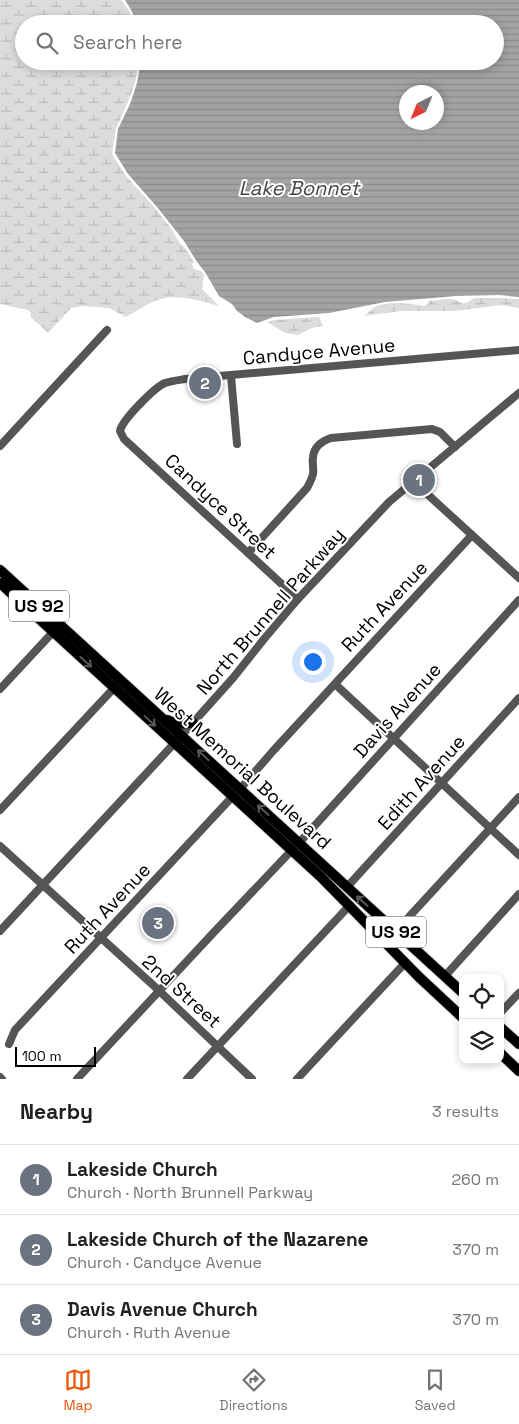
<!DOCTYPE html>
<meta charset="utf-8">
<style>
body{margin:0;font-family:"Space Grotesk",sans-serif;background:#f2f2f2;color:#202124}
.controls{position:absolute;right:15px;bottom:15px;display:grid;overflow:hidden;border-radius:10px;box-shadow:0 2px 8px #0003}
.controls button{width:45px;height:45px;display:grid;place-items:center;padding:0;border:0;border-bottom:1px solid #e0e0e0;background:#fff;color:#202124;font:25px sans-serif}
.compass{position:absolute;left:399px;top:85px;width:45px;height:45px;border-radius:50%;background:#fff;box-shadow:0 2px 8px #0003;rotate:223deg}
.scale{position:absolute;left:15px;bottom:12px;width:81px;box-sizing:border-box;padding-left:5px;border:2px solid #000;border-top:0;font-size:14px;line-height:18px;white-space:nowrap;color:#000;-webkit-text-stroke:4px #fff;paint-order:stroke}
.you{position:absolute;left:312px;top:661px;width:18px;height:18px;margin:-12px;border:4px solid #fff;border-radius:50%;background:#1a73e8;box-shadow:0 0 0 8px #1a73e833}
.badge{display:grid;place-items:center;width:32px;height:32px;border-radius:50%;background:#ea580c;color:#fff;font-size:16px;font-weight:700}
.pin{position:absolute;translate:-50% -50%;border:2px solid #fff;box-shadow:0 1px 5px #0006}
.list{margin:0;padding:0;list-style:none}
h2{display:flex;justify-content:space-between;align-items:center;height:65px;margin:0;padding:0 20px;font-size:21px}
h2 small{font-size:16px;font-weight:400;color:#757577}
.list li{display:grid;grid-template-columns:32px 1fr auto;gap:15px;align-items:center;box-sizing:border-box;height:70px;padding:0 20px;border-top:1px solid #e0e0e0}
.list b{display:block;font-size:19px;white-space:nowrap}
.list p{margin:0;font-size:16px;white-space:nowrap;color:#757577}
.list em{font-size:16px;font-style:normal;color:#757577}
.icon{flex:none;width:28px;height:28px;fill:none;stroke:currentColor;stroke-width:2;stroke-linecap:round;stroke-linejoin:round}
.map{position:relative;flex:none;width:519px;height:1079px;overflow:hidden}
.search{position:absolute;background:#fff;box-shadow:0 2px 8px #0003;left:15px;right:15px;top:15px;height:55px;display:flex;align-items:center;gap:12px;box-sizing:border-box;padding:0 18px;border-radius:28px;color:#757577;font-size:19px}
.sheet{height:275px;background:#fff}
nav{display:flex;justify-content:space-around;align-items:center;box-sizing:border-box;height:70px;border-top:1px solid #e0e0e0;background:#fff;font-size:14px;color:#757577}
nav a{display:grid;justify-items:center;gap:2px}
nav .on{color:#ea580c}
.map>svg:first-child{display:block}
.wetland{fill:url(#wetland-marsh)}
.water{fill:url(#water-rules);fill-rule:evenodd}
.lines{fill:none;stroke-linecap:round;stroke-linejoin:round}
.major-casing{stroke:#dbdbdb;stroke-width:12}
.minor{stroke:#555;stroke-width:8}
.major{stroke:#000;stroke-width:10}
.oneway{stroke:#595959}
.labels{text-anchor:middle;stroke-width:4;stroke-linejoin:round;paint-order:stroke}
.shield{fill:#fff;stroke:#4c4c4c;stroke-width:1}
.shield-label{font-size:18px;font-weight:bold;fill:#000}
.street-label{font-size:19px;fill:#000;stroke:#fff}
.water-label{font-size:20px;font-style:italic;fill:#444;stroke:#fff}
</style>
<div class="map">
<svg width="519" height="1079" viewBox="0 0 519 1079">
<defs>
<pattern id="wetland-marsh" width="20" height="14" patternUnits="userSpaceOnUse" patternTransform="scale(1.25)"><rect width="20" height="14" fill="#dcdcdc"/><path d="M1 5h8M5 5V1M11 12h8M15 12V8" fill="none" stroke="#bbb"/></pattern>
<pattern id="water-rules" width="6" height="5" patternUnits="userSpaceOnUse" patternTransform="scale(1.25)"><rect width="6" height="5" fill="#a3a3a3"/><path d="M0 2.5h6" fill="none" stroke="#8b8b8b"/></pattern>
</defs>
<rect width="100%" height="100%" fill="#fff"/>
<g class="wetland">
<path d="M 0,0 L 121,0 L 128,9 L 135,24 L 24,24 L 24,61 L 139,61 L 135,83 L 127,104 L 116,129 L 112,154 L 126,176 L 155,208 L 171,228 L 178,241 L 186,249 L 194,262 L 192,264 L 194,269 L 201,271 L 204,275 L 202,289 L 219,306 C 203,301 178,294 161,299 C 151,301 135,312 126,317 L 109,308 L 83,306 L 71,308 L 48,333 L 31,317 L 31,313 L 28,310 L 0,304 Z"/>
<path d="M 474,298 L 499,298 L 519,299 L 519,308 L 502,305 L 455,311 L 400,311 L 364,316 C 367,314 369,311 373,308 C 383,301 412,303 424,306 L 429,303 L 428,301 C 435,301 443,299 450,299 C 461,300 462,308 474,298 Z"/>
<polygon points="319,317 323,326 312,328 298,335 285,333 267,322 274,320"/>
</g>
<path class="water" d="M 125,0 L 519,0 L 519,297 L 499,295 L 456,296 L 385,302 L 329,313 L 274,317 L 257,323 L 245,317 L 237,311 L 232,304 L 219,296 L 205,272 L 197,262 L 184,241 L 157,207 L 128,174 L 115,153 L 118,129 L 130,104 L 137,83 L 141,61 L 495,61 L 495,24 L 138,24 L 130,8 ZM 406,92 L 436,92 L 436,122 L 406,122 Z"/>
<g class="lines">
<defs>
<g id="major">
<polyline points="0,570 463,993"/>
<polyline points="0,583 321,877 419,977 463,1018"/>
<polyline points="167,720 177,724 193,723"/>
<polyline points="500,1027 519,1044"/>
<polyline points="500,1053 519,1071"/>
</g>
</defs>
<use href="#major" class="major-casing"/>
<g class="minor">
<polyline points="231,376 237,444"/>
<polyline points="0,446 107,330"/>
<polyline points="414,482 519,578"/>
<path d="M 248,553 L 307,488 C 309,484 312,479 313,474 C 314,468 312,463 313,457 C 314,447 322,441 331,438 L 432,429 L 440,432 L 455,447"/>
<path d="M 298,599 L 124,439 L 120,431 C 122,420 155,387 165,383 C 171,381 179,380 185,379 L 519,350"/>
<polyline points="335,684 519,855"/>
<polyline points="0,689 53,632"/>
<polyline points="240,789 273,751 472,535"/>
<polyline points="0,810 114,688"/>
<polyline points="299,843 519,600"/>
<polyline points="0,846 153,985 252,1079"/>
<polyline points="347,887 519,698"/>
<polyline points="0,931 182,735 233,678 264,639 298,599 389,502 519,393"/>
<polyline points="396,931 519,797"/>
<polyline points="445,976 519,894"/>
<polyline points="500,1013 519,993"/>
<polyline points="9,1044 15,1030 233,796"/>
<polyline points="0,1077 2,1079"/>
<polyline points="77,1079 216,930 292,850"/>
<polyline points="187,1079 350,905"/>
<polyline points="297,1079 405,963"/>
</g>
<use href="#major" class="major"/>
</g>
<defs><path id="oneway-shaft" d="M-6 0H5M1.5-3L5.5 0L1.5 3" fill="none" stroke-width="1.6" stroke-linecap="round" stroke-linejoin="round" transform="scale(1.25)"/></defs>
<g class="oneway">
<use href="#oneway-shaft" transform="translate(86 662) rotate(42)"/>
<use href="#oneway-shaft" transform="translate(150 721) rotate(43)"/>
<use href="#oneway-shaft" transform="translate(203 755) rotate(-137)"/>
<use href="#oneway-shaft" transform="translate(263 810) rotate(-138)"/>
<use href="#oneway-shaft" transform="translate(362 901) rotate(-138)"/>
</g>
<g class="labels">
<g class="shield">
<rect x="9" y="590.5" width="60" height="31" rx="4"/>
<rect x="366" y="916.5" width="60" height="31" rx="4"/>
</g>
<g class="shield-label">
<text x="39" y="612">US 92</text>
<text x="396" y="938">US 92</text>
</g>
<g class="street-label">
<text transform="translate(319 351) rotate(-5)" y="7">Candyce Avenue</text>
<text transform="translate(221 506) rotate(43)" y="7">Candyce Street</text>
<text transform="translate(384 606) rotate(-47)" y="7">Ruth Avenue</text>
<text transform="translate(270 611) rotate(-49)" y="7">North Brunnell Parkway</text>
<text transform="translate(397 710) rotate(-48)" y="7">Davis Avenue</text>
<text transform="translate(243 768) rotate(42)" y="7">West Memorial Boulevard</text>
<text transform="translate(421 782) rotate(-48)" y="7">Edith Avenue</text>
<text transform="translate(107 908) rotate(-47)" y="7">Ruth Avenue</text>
<text transform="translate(182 991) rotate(42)" y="7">2nd Street</text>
</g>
<g class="water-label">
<text x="299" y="195">Lake Bonnet</text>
</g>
</g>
</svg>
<div class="controls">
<button><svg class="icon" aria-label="locate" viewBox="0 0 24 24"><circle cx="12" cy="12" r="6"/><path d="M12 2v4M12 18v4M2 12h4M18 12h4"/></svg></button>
<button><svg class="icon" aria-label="layers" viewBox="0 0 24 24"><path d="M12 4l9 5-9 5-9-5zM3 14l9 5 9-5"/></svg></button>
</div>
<svg class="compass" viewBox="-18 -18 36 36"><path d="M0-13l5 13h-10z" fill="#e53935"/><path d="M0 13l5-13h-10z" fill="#757577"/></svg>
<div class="scale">100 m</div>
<div class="you"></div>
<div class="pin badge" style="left:419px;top:480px;background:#6b7280">1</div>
<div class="pin badge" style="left:205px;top:383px;background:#6b7280">2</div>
<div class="pin badge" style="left:158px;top:923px;background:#6b7280">3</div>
<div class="search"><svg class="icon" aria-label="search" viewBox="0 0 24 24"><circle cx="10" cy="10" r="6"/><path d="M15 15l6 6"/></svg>Search here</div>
</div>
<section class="sheet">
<h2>Nearby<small>3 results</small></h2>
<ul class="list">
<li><span class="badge" style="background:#6b7280">1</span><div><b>Lakeside Church</b><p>Church · North Brunnell Parkway</p></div><em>260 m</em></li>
<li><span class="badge" style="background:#6b7280">2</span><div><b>Lakeside Church of the Nazarene</b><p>Church · Candyce Avenue</p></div><em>370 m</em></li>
<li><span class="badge" style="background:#6b7280">3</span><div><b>Davis Avenue Church</b><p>Church · Ruth Avenue</p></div><em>370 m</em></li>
</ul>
</section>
<nav>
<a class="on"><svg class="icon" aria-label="map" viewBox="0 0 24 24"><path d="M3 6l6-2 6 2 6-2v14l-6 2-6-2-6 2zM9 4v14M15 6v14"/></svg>Map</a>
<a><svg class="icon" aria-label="directions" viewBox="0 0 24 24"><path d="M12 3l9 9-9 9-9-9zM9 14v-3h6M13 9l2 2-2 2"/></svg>Directions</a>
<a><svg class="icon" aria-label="saved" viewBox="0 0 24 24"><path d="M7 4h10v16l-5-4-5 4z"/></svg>Saved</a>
</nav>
